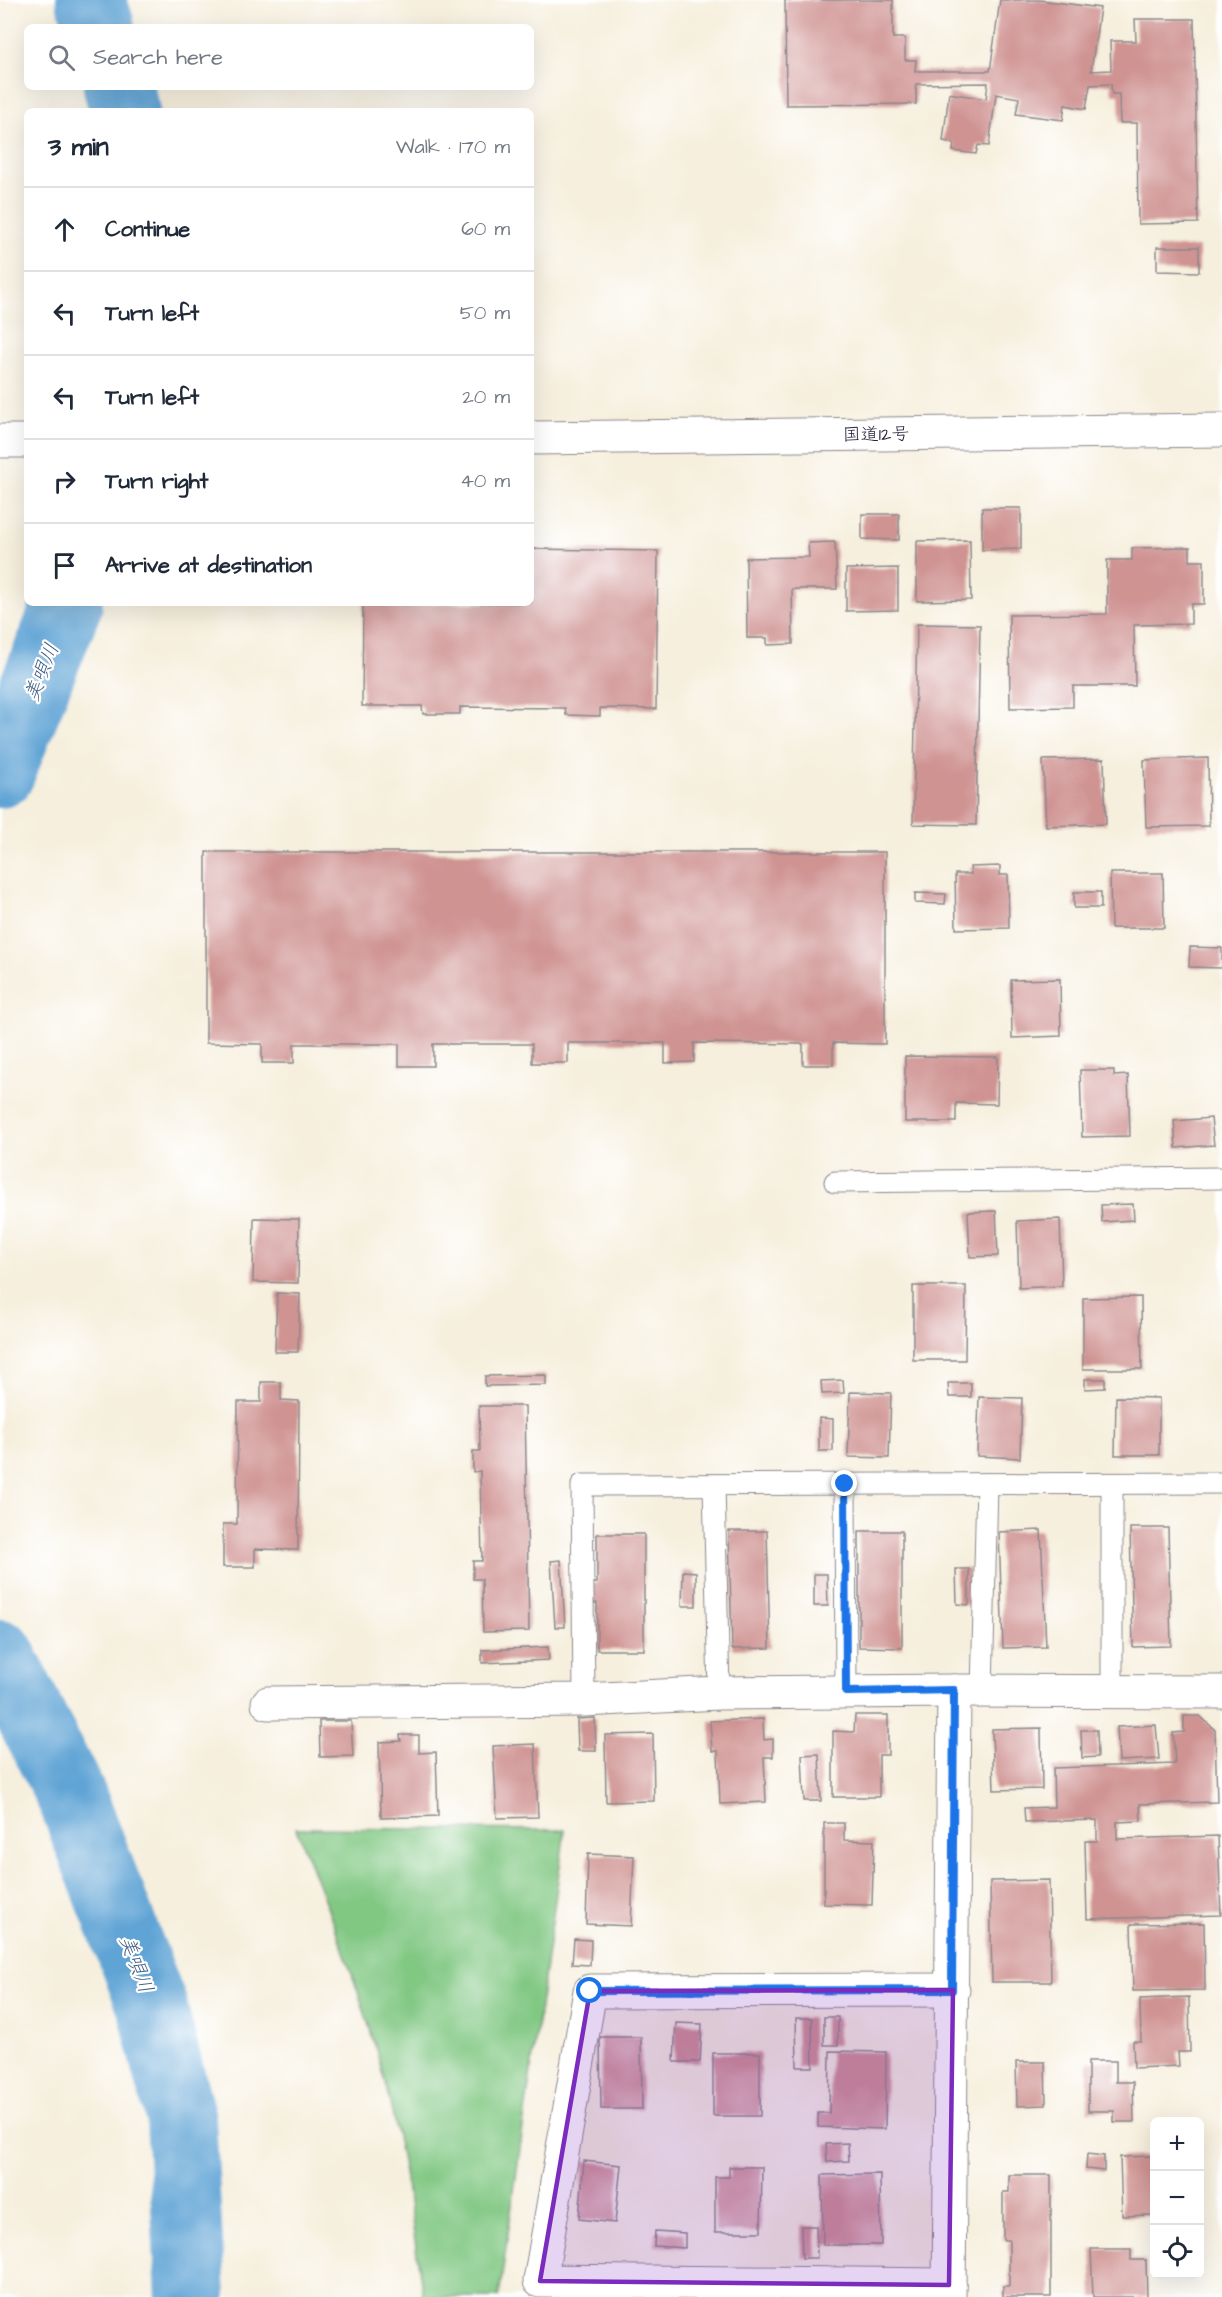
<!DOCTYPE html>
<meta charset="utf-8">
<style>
body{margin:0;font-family:"Architects Daughter","Klee One",sans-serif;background:#f2f2f3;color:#1f2937}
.controls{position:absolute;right:18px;bottom:18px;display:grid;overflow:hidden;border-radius:9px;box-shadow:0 6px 24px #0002}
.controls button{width:54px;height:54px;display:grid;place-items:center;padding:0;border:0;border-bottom:2px solid #e0e1e3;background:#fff;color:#1f2937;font:30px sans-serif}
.stop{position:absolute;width:18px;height:18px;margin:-14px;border:4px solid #1a73e8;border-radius:50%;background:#fff}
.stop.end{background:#1a73e8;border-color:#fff;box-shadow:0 2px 6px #0008}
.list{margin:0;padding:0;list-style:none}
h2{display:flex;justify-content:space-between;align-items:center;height:78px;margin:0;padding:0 24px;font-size:26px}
h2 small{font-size:20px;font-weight:400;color:#747a83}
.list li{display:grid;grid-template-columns:39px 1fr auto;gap:18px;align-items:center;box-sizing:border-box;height:84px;padding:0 24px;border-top:2px solid #e0e1e3}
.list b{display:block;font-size:22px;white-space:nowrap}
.list em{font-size:20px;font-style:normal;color:#747a83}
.icon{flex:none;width:33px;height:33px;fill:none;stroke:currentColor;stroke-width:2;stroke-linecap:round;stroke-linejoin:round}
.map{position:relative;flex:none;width:1222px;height:2297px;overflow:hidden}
.search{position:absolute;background:#fff;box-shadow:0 6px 24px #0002;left:24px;top:24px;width:510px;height:66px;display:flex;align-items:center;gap:15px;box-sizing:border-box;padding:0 21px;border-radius:9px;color:#747a83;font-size:22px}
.panel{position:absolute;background:#fff;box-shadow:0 6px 24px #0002;left:24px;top:108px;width:510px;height:498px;border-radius:9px}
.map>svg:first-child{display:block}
.green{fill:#81c883;stroke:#52755f;stroke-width:1.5}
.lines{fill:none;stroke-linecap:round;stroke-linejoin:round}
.river{stroke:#61a4d5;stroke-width:70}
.building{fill:#cf9392}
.service-casing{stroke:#8c888c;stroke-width:23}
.minor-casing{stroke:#8c888c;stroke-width:35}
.trunk-casing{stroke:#8c888c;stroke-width:35}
.service{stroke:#fff;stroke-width:21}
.minor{stroke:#fff;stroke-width:33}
.trunk{stroke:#fff;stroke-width:33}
.route{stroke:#1a73e8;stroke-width:8}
.marked{fill:#7b2cbf;fill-opacity:0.2;stroke:#7b2cbf;stroke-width:4.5;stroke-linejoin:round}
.labels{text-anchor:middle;stroke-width:4.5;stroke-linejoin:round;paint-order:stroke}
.street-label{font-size:18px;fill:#22223b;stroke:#fff}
.water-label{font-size:20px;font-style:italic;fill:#3e5c80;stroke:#fff}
</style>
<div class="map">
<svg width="1222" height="2297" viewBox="0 0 1222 2297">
<rect width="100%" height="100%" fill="#fff"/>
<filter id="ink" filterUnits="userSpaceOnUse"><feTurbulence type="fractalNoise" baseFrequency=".0167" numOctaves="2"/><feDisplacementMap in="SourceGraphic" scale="12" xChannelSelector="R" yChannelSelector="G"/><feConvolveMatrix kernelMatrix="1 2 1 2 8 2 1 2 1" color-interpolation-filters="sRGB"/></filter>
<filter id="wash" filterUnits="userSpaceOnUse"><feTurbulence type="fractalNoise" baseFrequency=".008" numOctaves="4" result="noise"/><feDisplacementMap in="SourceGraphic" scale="24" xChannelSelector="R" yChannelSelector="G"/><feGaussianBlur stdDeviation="1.35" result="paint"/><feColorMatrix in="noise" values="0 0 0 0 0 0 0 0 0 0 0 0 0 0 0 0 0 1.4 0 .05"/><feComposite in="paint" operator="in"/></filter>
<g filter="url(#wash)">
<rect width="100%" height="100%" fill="#f6efdd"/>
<path class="green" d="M 296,1828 L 565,1830 L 499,2297 L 423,2297 C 414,2229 404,2162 388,2095 C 366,2003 331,1915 296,1828 Z"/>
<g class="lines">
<g class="river">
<polyline points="91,0 100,27"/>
<polyline points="118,87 125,111"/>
<polyline points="0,773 68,603"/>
<polyline points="0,1654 73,1800 152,2005 181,2120 191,2297"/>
</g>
</g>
<g id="blocks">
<g class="building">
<polygon points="785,0 893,0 893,38 905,38 905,60 916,60 915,71 990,71 1000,0 1040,0 1100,8 1091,71 1111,70 1110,41 1136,41 1135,19 1194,19 1198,223 1138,224 1137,123 1120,123 1119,94 1112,94 1111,84 1090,85 1086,109 1065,105 1063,120 1016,114 1019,98 996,94 989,146 978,145 976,154 953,151 954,143 943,141 949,93 986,99 988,83 916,84 916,104 786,105"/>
<polygon points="1157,247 1199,247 1199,272 1157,271"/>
<polygon points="982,508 1021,508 1021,549 982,550"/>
<polygon points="862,514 899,514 899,540 862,539"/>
<polygon points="970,540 971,600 917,601 917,541"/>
<polygon points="835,542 837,589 792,589 793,644 767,645 767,638 747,638 746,558 809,557 808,543"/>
<polygon points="1190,547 1190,561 1204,561 1204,604 1191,604 1191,624 1134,625 1135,686 1073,686 1073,707 1010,708 1009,615 1107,614 1107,560 1132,560 1132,548"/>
<polygon points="531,549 658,551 656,709 600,708 600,716 566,715 565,708 460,707 460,714 423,714 422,706 362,706 363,603 531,603"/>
<polygon points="898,568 898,610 846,611 846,569"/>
<polygon points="917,624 980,625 976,825 913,824"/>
<polygon points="1208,758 1209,826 1146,827 1144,760"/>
<polygon points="1104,759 1106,824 1046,826 1043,760"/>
<polygon points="206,852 885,852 885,1044 833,1043 833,1065 803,1065 803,1044 694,1043 694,1062 665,1063 665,1043 568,1043 568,1063 532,1063 532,1044 433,1044 433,1066 399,1066 399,1044 294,1044 294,1063 262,1063 262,1044 206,1043"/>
<polygon points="1000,866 1000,875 1008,875 1009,928 956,929 955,874 971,874 970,867"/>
<polygon points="1110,873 1163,873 1164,928 1111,928"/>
<rect x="1074" y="892" width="27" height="16"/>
<polygon points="915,893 946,894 945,904 915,903"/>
<polygon points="1190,947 1222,948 1222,968 1189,967"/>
<polygon points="1060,979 1061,1036 1012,1038 1011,980"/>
<polygon points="905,1056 998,1057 997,1104 956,1103 956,1122 905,1122"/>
<polygon points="1080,1070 1114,1070 1114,1076 1128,1075 1130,1136 1082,1137"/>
<polygon points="1211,1118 1214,1145 1176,1148 1174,1121"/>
<polygon points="1133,1204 1134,1220 1102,1222 1101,1205"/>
<polygon points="996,1211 998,1256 970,1257 968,1212"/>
<polygon points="254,1218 299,1219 298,1283 253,1282"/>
<polygon points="1060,1219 1062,1286 1019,1288 1017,1221"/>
<polygon points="913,1286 966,1286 965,1360 913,1360"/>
<polygon points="277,1293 300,1294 298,1352 275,1352"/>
<polygon points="1141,1297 1142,1369 1083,1369 1083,1298"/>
<polygon points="546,1375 546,1385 485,1386 485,1376"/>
<polygon points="1085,1379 1105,1379 1105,1388 1085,1389"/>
<polygon points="843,1380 844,1393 822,1394 821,1381"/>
<polygon points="261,1382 281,1382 281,1400 299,1401 298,1550 255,1549 255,1567 223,1567 223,1524 237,1524 238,1402 261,1402"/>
<polygon points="948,1383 971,1383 971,1397 949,1397"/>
<polygon points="850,1392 891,1393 889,1458 848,1457"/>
<polygon points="979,1397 1022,1398 1020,1458 977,1456"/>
<polygon points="1116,1397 1159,1398 1159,1455 1115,1455"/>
<polygon points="479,1406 525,1406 529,1631 483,1632 482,1579 473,1579 473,1561 482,1561 480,1471 473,1472 473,1451 480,1451"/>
<polygon points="819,1418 833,1419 833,1451 819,1451"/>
<polygon points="1130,1528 1168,1528 1171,1646 1133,1647"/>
<polygon points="1041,1530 1046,1647 1003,1648 999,1532"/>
<polygon points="729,1531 767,1531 770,1648 732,1649"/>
<polygon points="859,1531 902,1531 902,1648 859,1647"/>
<polygon points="597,1534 644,1534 644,1650 597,1650 597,1603 590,1603 591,1583 597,1583"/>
<polygon points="561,1560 565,1627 555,1627 551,1561"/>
<polygon points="956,1569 969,1569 969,1605 957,1604"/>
<polygon points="683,1571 696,1572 696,1606 682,1606"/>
<polygon points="814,1574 827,1574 828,1606 814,1606"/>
<polygon points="548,1647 549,1660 482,1663 482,1650"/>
<polygon points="855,1715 888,1715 888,1755 879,1755 879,1797 833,1797 833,1731 854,1732"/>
<polygon points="1184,1716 1200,1716 1215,1730 1217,1802 1140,1804 1141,1821 1117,1822 1117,1839 1218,1836 1221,1915 1087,1919 1085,1841 1097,1841 1097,1820 1025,1822 1024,1808 1054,1807 1053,1768 1175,1764 1173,1733 1184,1732"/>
<polygon points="595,1718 596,1751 578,1751 577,1719"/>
<polygon points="763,1719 764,1740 773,1739 773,1757 764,1757 766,1802 720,1804 718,1751 712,1751 710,1721"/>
<polygon points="319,1721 351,1721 353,1756 320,1757"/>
<polygon points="1156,1725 1159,1759 1119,1761 1117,1727"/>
<polygon points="1041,1728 1042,1789 994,1790 992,1729"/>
<polygon points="1081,1730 1097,1730 1098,1757 1082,1758"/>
<polygon points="653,1734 654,1801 606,1802 605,1735"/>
<polygon points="400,1735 419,1735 419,1753 436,1752 438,1816 381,1818 379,1742 401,1741"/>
<polygon points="535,1744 538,1817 497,1818 493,1746"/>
<polygon points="819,1754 821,1801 804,1801 802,1755"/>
<polygon points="824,1823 844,1823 844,1840 874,1841 872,1905 824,1904"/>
<polygon points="588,1854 634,1856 631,1926 586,1924"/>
<polygon points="1049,1880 1051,1982 992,1982 990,1881"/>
<polygon points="1204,1923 1205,1990 1133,1991 1131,1924"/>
<polygon points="574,1939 591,1940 590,1965 572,1964"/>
<polygon points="1189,1997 1190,2052 1178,2052 1179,2066 1134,2068 1133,2041 1141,2041 1140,1999"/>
<rect x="824" y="2017" width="14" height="28"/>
<polygon points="796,2018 812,2018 813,2067 797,2067"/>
<polygon points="676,2023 702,2024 700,2062 674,2062"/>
<polygon points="600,2037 641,2037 642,2109 601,2109"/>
<polygon points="830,2051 886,2052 885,2129 818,2127 818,2113 829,2113"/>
<rect x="713" y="2053" width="47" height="63"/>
<polygon points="1088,2061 1116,2061 1116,2082 1133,2082 1134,2122 1114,2122 1114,2111 1088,2111"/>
<polygon points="1016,2062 1045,2062 1046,2105 1017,2106"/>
<polygon points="848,2143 849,2161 827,2162 826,2144"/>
<polygon points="1087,2154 1104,2156 1104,2171 1086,2169"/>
<polygon points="1154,2156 1154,2215 1122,2216 1120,2157"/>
<polygon points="584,2161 621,2165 615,2223 579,2219"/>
<polygon points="729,2167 762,2167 761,2232 715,2232 715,2177 729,2177"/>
<polygon points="880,2174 881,2245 823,2245 822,2175"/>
<polygon points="1009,2175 1051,2175 1051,2297 1003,2297 1003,2286 1009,2286 1009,2240 1003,2240 1003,2192 1009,2192"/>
<polygon points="801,2226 816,2226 817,2258 802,2258"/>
<polygon points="655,2231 685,2233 685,2248 654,2246"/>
<polygon points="1091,2249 1131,2249 1131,2260 1146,2260 1147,2297 1093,2297"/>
</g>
</g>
</g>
<g filter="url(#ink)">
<use href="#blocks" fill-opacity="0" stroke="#8c888c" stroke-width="1.5"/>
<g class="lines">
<defs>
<g id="service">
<polyline points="835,1182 1222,1178"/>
<polyline points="845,1484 846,1692"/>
<polyline points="1112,1484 1112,1691"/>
<polyline points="714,1485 719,1693"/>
<polyline points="982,1691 987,1484"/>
<polyline points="584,1700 582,1485 1222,1483"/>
</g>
<g id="minor">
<polyline points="268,1703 584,1700 719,1693 954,1691 1222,1692"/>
<polyline points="949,2285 540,2281 590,1991 953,1990"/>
<polyline points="949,2297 954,1691"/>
</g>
<g id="trunk">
<polyline points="531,438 1222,430"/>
<polyline points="0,441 27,441"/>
</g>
</defs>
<use href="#service" class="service-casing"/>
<use href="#minor" class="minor-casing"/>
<use href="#trunk" class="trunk-casing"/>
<use href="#service" class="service"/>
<use href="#minor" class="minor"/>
<use href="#trunk" class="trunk"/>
</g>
</g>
<g class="lines" filter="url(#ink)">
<polyline class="route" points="590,1991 952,1990 954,1690 846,1692 845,1484"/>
</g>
<path class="marked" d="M 953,1990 L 949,2285 L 540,2281 L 590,1991 Z"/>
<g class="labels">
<g class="street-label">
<text transform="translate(876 434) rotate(-1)" y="6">国道12号</text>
</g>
<g class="water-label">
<text transform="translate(41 672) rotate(-68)" y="7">美唄川</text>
<text transform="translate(137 1964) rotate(69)" y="7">美唄川</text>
</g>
</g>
</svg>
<div class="controls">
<button>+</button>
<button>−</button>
<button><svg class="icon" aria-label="locate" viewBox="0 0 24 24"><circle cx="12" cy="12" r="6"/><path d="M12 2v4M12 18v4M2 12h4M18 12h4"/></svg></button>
</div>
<div class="stop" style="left:590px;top:1991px"></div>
<div class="stop end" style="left:845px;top:1484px"></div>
<div class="search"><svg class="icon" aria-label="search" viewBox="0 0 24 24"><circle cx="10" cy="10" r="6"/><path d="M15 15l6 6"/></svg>Search here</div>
<section class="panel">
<h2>3 min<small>Walk · 170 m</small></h2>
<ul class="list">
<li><svg class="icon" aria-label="ahead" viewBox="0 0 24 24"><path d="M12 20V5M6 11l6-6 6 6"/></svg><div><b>Continue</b></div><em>60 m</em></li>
<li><svg class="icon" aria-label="left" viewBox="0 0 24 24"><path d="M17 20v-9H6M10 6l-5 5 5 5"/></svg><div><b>Turn left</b></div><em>50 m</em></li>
<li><svg class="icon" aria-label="left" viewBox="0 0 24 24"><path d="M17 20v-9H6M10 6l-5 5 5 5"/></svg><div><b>Turn left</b></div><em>20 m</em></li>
<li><svg class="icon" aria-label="right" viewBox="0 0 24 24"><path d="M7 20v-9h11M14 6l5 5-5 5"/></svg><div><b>Turn right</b></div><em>40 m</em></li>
<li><svg class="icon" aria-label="arrive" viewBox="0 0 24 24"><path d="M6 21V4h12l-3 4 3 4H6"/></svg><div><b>Arrive at destination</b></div></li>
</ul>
</section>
</div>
